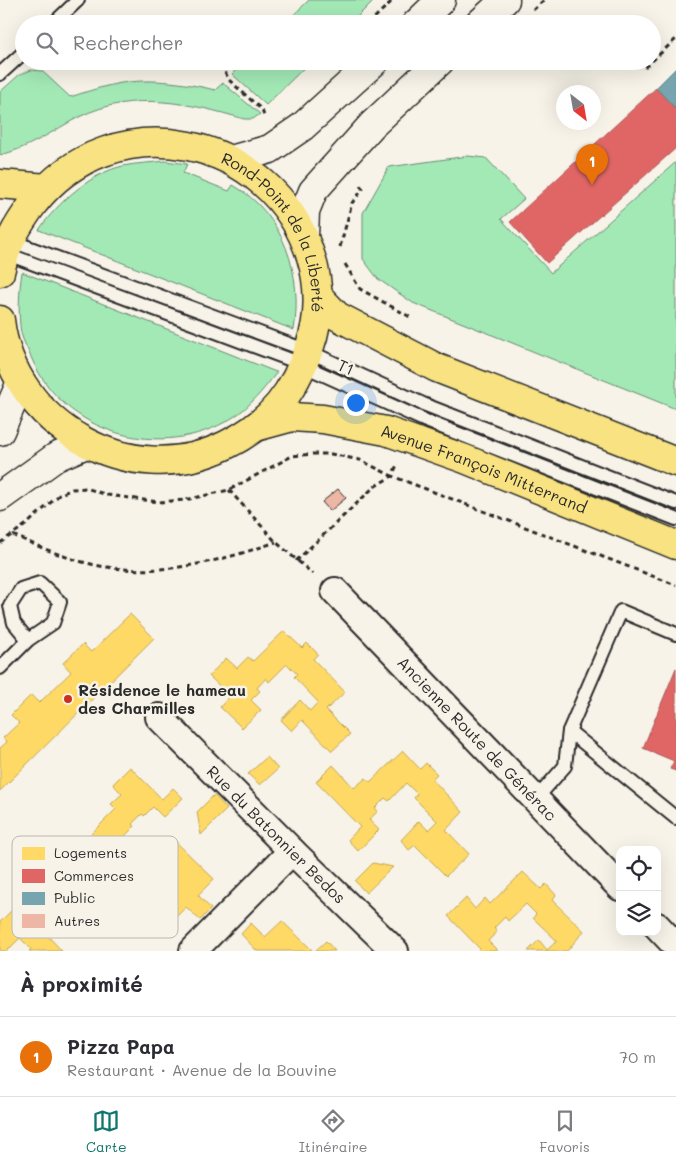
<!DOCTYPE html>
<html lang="fr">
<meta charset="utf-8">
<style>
body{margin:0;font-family:Mali,sans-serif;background:#f2f2f3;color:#2b2b33}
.controls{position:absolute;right:15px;bottom:15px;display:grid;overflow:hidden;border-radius:10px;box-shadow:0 5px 20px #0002}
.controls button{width:45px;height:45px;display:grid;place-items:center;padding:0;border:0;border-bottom:1px solid #e1e1e2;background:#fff;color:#2b2b33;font:25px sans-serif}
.compass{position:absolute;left:556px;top:85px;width:45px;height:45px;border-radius:50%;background:#fff;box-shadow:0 5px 20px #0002;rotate:149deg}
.you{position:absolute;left:355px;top:402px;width:18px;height:18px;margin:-12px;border:4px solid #fff;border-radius:50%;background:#1a73e8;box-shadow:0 0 0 8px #1a73e833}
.badge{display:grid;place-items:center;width:32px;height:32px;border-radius:50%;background:#0f766e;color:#fff;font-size:16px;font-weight:700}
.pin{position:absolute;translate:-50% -41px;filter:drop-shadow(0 1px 2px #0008)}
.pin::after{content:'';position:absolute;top:26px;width:18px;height:15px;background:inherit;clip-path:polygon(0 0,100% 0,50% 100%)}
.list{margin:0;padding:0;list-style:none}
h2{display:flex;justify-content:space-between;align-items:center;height:65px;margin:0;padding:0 20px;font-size:21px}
h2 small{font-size:16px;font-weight:400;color:#7c7c81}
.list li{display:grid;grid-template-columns:32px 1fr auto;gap:15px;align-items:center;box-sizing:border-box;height:80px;padding:0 20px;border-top:1px solid #e1e1e2}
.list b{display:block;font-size:19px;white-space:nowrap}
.list p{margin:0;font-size:16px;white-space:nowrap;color:#7c7c81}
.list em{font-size:16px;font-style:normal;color:#7c7c81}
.icon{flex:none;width:28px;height:28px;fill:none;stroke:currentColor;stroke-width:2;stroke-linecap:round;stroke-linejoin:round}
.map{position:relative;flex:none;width:676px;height:951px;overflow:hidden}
.search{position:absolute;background:#fff;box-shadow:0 5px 20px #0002;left:15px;right:15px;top:15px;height:55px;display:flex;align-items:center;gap:12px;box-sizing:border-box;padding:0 18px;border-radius:28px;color:#7c7c81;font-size:19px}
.sheet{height:145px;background:#fff}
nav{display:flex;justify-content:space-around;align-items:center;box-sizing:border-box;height:70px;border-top:1px solid #e1e1e2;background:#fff;font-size:14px;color:#7c7c81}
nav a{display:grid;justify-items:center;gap:2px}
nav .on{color:#0f766e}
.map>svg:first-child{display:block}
.green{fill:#a3e9b6;stroke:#678a70}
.homes{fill:#ffd966;stroke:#bfa554}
.shops{fill:#e06666;stroke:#aa5454}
.public{fill:#76a5af;stroke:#608087}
.building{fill:#eeb6a4;stroke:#2b2b2b}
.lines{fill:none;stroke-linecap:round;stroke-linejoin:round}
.service-casing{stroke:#2b2b2b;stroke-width:16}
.minor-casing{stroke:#2b2b2b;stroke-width:30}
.tertiary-casing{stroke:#2b2b2b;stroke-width:31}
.primary-casing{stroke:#2b2b2b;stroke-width:31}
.path{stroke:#2b2b2b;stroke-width:3;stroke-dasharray:5 4;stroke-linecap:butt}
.service{stroke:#f7f3e8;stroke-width:12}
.minor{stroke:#f7f3e8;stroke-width:26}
.tertiary{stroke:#f7f3e8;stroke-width:28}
.primary{stroke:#f8e281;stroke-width:28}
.poi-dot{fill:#c8321e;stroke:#f7f3e8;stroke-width:2}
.labels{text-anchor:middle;stroke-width:5;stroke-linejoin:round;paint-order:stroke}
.street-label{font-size:16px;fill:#2b2b2b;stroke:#f7f3e8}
.poi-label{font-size:16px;font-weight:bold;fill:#2b2b2b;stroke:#f7f3e8;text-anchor:start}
.key{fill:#f7f3e8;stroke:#bab7af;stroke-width:1}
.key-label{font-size:14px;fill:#2b2b2b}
</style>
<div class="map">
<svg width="676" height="951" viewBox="0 0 676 951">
<rect width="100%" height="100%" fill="#f7f3e8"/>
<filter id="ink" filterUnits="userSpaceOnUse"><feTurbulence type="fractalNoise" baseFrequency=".02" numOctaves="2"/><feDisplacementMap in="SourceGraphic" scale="10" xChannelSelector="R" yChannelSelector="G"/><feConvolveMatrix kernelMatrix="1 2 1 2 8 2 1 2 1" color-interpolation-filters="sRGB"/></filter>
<g filter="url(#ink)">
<g class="green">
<polygon points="309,0 374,0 350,24 284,24"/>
<polygon points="245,61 311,61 266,105 232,74"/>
<path d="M 31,70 L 42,71 L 70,97 C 83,93 97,88 111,85 C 144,77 183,82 215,90 L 223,83 L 260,114 L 253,119 L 244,119 C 190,103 133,90 79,117 C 52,131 30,148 0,155 L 0,92 L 19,75 Z"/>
<polygon points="468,156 486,158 524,199 501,219 551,273 676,162 676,409 413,303 378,279 363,259 363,213 389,167"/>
<path d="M 165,161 L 187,164 L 183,173 L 229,191 L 233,185 C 284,214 303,275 294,330 L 39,230 C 57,203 91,173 123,166 C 137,163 152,163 165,161 Z"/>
<path d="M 22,272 L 276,372 L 277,372 C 265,388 249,408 232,418 C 162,462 63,434 31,357 C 28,350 23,341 21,333 C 18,314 19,291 22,272 Z"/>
</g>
<g class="homes">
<polygon points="130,614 154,638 0,791 0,748 7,742 3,738 19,723 11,715 31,695 39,703 71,672 63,663 83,644 91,652"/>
<polygon points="284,631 302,648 307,643 318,654 313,659 345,692 326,710 350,734 332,751 302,720 292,731 281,720 300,700 310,711 318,702 294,677 297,674 287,664 269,682 266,678 257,688 260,691 251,700 261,710 242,728 220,707 230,696 209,676 226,658 237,668 248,657 253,661"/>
<polygon points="403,751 420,769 426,763 437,774 432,779 463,812 446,830 469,854 446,876 415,845 409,850 401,840 419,821 428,830 437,821 414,798 417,794 406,783 389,801 385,798 375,808 378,811 369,820 379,830 358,851 348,840 360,827 316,782 333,765 354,788 366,778 370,782"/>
<polygon points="267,757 278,769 260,785 248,774"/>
<polygon points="130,767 162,799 173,788 183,798 163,817 153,807 144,816 142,814 132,824 135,826 117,844 127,854 130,852 155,875 163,867 153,857 172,838 214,879 198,895 211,909 200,920 186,907 168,925 113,870 108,874 97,864 102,859 84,841 116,809 111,804 122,794 113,784"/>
<polygon points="214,795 227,809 201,835 197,812"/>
<polygon points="373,863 393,867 366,893 355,881"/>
<polygon points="523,872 541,889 546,884 556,895 552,900 584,931 567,951 528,951 539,940 547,950 557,941 533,918 536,914 526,904 508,921 505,917 494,928 497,932 488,941 498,951 478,951 480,949 448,916 466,898 475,909 485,898 490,904"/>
<polygon points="17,905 35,923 41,918 52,929 46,934 62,951 29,951 31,949 20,938 7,951 0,951 0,922"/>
<polygon points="282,921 313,951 257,951 241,934 251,923 265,937"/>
<polygon points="326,941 335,951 315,951"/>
</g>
<g class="shops">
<polygon points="656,88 676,109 676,148 547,263 510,222"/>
<polygon points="676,668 676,771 670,769 674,761 643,748"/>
</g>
<polygon class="public" points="676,68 676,109 656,88"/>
<polygon class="building" points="338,489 346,498 330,511 322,502"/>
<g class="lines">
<defs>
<g id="service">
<polyline points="53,24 78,0"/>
<polyline points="0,74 24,52"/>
<polyline points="9,240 308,351 423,404 676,503"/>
<polyline points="2,252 291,360 426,421 676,519"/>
<polyline points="0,668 28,640 53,623 60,602 40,583 21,589 10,606 14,623 28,640"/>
<polyline points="569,731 621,611 676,634"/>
<polyline points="536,799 565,766 569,731 676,818"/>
</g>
<g id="minor">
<path id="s1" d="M 335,591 L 620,887"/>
<path id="s2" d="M 159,717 L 292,851 L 395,951"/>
<polyline points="657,926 676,946"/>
<polyline points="193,951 292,851"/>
</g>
<g id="tertiary">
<polyline points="416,24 441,0"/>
<polyline points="479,24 505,0"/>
<polyline points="231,160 270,149 302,127 375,61"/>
<polyline points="304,237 305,211 313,191 372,125 440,61"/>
<polyline points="0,431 21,382"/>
<polyline points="0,497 56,457 86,444"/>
</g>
<g id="primary">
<polyline points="0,184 47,188"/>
<path id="s3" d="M 0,272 C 5,246 17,226 33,204 C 112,101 273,134 311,257 C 320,285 320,318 310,346 C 294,392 271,423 226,445 C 130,493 12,425 0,320"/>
<polyline points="318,296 337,316 437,368 676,462"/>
<path id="s4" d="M 259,426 L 292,417 L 323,419 L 386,431 L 465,459 L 676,545"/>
</g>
</defs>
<use href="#service" class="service-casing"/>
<use href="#minor" class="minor-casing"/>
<use href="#tertiary" class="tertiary-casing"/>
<use href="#primary" class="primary-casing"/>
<g class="path">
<polyline points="533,10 544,0"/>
<polyline points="368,24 393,0"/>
<polyline points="638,61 645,67 651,61"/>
<polyline points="652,61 676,39"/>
<polyline points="221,64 229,80 262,110 264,116"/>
<polyline points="469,69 478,61"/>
<polyline points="340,247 352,203 363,189 358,183"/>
<polyline points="345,264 360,289 412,318"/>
<polyline points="229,490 276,542 313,574"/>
<path d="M 13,535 C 39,547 67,559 95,565 C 156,578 219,562 276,542"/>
<polyline points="0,543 27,524 59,495 72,489 86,488 107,495 159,502 185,500 229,490 292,456 312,454 331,454 360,460 392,476 397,465"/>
<polyline points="296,561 374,487 392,476 676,585"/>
</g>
<use href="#service" class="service"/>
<use href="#minor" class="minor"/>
<use href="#tertiary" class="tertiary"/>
<use href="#primary" class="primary"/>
</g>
</g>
<circle class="poi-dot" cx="68" cy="699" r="5"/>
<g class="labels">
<g class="street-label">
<text dy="6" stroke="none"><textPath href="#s3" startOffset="384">Rond-Point de la Liberté</textPath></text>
<text transform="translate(346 367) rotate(24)" y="6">T1</text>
<text dy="6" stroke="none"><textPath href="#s4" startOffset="234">Avenue François Mitterrand</textPath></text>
<text dy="6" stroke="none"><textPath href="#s1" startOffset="205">Ancienne Route de Générac</textPath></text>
<text dy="6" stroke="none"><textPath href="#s2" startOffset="166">Rue du Batonnier Bedos</textPath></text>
</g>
<g class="poi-label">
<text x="78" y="696">Résidence le hameau<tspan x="78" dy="18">des Charmilles</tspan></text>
</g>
</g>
<rect x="12" y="836" width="166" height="102" rx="8" class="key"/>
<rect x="22" y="847" width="23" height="13" fill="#ffd966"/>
<rect x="22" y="869" width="23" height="14" fill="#e06666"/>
<rect x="22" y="892" width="23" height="13" fill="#76a5af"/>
<rect x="22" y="914" width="23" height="14" fill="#eeb6a4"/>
<g class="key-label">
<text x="54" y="858">Logements</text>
<text x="54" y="881">Commerces</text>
<text x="54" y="903">Public</text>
<text x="54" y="926">Autres</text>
</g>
</svg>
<div class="controls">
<button><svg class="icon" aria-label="locate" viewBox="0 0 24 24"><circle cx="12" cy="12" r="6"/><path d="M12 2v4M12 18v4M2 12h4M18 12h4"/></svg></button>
<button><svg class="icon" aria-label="layers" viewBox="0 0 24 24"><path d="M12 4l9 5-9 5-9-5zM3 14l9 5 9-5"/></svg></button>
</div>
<svg class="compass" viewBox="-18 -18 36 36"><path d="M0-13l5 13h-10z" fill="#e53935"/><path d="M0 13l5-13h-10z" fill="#7c7c81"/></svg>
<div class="you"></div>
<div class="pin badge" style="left:592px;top:185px;background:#e8710a">1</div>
<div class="search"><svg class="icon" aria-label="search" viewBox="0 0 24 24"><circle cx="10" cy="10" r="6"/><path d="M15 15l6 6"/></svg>Rechercher</div>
</div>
<section class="sheet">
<h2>À proximité<small></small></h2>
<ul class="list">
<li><span class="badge" style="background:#e8710a">1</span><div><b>Pizza Papa</b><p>Restaurant · Avenue de la Bouvine</p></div><em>70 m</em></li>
</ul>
</section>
<nav>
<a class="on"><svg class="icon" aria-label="map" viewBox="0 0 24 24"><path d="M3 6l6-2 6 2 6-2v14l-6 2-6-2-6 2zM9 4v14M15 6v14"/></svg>Carte</a>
<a><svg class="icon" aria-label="directions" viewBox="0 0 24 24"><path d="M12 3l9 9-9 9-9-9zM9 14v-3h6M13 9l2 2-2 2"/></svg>Itinéraire</a>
<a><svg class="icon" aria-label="saved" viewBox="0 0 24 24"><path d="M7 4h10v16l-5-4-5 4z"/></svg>Favoris</a>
</nav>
